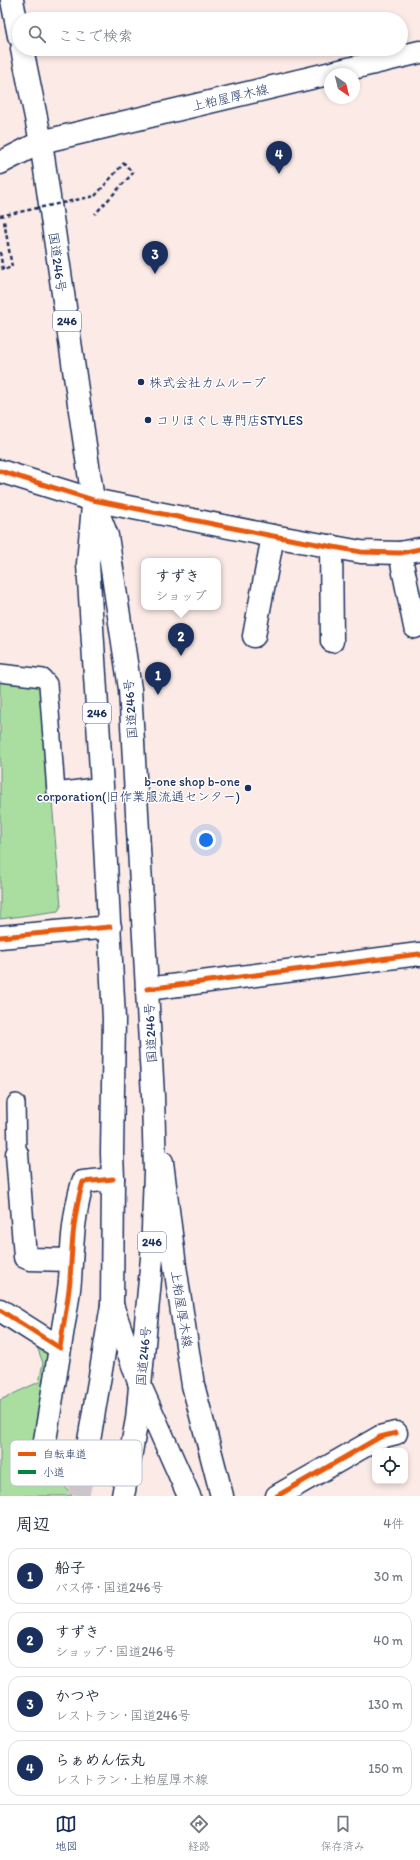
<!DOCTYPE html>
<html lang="ja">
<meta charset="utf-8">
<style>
body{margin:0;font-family:Itim,"Klee One",sans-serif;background:#f2f2f3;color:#1f2937}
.controls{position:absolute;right:12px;bottom:12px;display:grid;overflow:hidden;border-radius:8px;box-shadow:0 2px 6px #0003}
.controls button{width:36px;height:36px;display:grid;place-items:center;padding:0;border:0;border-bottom:1px solid #e0e1e3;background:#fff;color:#1f2937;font:20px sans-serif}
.compass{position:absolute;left:324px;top:68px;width:36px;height:36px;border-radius:50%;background:#fff;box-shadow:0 2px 6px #0003;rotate:145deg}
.you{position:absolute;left:206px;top:840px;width:14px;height:14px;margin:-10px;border:3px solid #fff;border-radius:50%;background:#1a73e8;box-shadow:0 0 0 6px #1a73e833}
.badge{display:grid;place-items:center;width:26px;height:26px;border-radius:50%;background:#1b2f5e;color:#fff;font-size:13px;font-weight:700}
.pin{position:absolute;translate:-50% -33px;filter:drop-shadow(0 1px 2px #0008)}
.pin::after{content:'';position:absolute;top:21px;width:14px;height:12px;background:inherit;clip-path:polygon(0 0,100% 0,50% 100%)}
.popup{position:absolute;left:141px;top:558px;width:80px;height:52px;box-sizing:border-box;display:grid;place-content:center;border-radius:8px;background:#fff;filter:drop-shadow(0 1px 3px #0005);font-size:13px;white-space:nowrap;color:#747a83}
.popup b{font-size:15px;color:#1f2937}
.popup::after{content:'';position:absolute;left:50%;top:100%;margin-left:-8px;border:8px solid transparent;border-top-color:#fff}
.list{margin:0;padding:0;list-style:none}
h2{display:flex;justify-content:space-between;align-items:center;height:52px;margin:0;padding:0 16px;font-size:17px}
h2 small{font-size:13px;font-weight:400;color:#747a83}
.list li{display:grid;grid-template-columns:26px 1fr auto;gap:12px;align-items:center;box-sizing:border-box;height:56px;margin:0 8px 8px;padding:0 8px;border:1px solid #e0e1e3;border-radius:12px}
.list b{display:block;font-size:15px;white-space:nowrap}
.list p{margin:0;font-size:13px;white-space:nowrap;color:#747a83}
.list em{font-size:13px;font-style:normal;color:#747a83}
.icon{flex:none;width:22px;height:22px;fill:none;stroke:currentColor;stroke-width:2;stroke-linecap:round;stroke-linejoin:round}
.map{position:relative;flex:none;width:420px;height:1496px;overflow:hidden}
.search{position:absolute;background:#fff;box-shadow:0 2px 6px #0003;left:12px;right:12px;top:12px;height:44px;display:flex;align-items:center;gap:10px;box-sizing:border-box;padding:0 14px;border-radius:22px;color:#747a83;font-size:15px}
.sheet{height:308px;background:#fff}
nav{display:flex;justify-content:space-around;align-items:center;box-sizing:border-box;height:56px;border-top:1px solid #e0e1e3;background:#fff;font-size:11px;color:#747a83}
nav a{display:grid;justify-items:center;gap:2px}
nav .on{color:#1b2f5e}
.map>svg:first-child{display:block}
.green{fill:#aadea0;stroke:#62867f}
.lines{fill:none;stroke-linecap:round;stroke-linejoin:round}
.trunk-tunnel{stroke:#cec5cb;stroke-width:22;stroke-dasharray:22 11;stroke-linecap:butt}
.service-casing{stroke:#1b2f5e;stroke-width:20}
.minor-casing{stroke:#1b2f5e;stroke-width:25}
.tertiary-casing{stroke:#1b2f5e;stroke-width:25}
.secondary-casing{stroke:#1b2f5e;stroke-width:25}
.trunk-casing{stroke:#1b2f5e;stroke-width:25}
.path{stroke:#1b2f5e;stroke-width:2.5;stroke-dasharray:4 3;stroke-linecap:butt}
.service{stroke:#fff;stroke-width:17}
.minor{stroke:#fff;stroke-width:22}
.tertiary{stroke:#fff;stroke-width:22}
.secondary{stroke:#fff;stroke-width:22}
.trunk{stroke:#fff;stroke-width:22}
.path-bridge{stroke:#1b2f5e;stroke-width:2.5;stroke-dasharray:4 3;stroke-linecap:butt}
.quiet{stroke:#00873e;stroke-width:4;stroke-dasharray:8 4;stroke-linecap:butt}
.cycleway-casing{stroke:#fff;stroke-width:8}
.cycleway{stroke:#e8590c;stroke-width:5}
.poi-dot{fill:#1b2f5e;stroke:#fff;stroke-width:1.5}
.labels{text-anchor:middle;stroke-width:3;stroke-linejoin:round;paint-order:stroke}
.shield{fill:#fff;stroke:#5f6d8e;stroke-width:1}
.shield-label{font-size:12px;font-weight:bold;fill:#1b2f5e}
.street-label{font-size:13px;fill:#1b2f5e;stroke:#fff}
.poi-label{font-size:13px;fill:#1b2f5e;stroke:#fff;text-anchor:start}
.key{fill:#fff;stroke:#bbc1cf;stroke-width:1}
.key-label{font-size:11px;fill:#1b2f5e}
</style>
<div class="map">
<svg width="420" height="1496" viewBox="0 0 420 1496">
<rect width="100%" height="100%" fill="#fbeae6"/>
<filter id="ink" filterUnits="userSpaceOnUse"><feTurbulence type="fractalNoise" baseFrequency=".025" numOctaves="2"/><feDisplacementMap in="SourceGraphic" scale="8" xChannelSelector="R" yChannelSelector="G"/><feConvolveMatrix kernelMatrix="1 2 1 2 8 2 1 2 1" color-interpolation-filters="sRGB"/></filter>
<g filter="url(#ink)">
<g class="green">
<polygon points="0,675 42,685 61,906 58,911 0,919"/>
<polygon points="36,1344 48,1353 35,1474 62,1482 72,1496 0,1496 0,1400 39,1382 43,1363"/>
</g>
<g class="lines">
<polyline class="trunk-tunnel" points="78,1496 84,1470"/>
<defs>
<g id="service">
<polyline points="0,673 43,678 48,684 56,792 102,786"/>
<polyline points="16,1103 17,1154"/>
</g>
<g id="minor">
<polyline points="0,471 93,500 273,536 361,552 400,553 420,549"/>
<polyline points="331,546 332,641"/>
<polyline points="400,553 415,627"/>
<polyline points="254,636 273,536"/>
<polyline points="0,937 110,927"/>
<polyline points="147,989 419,954 420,955"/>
<polyline points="17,1154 25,1257 30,1259 70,1260"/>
<path d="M 0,1310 L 60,1348 C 63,1325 68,1303 70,1280 C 72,1246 73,1215 83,1182 L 113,1179"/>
<polyline points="40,1471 60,1348"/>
<polyline points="277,1496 380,1437 396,1433"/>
</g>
<polyline id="tertiary" points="0,163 41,142"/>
<g id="secondary">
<polyline points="41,142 420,52"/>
<polyline points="162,1162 175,1266 193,1385 222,1496"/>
<polyline points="112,1305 141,1388 189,1496"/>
</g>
<g id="trunk">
<polyline points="12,0 19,36"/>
<polyline points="22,49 41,142 93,500 107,536 130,689 153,1096 155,1172 152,1258 137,1419 123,1496"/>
<polyline points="84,1470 112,1305 113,1179 112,1153 114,1019 102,786 88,564 93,505"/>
</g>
</defs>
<use href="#service" class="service-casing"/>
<use href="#minor" class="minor-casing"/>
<use href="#tertiary" class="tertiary-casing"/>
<use href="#secondary" class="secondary-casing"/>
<use href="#trunk" class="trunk-casing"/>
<g class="path">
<polyline points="95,196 124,163 133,173 95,214"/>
<polyline points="0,252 3,270 12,267 4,221"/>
</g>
<use href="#service" class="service"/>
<use href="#minor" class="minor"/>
<use href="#tertiary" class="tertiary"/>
<use href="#secondary" class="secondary"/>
<use href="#trunk" class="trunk"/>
<polyline class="path-bridge" points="0,216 95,196"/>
<polyline class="quiet" points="14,1452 21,1462 27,1465"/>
<defs>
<g id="cycleway">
<polyline points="0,471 93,500 273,536 361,552 400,553 420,549"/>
<polyline points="0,937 110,927"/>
<polyline points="147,989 419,954 420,955"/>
<path d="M 0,1310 L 60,1348 C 63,1325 68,1303 70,1280 C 72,1246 73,1215 83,1182 L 113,1179"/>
<polyline points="277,1496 380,1437 396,1433"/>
</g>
</defs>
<use href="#cycleway" class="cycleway-casing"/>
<use href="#cycleway" class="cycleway"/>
</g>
</g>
<g class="poi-dot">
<circle cx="141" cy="382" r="4"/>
<circle cx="148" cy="420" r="4"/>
<circle cx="248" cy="788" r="4"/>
</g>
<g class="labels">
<g class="shield">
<rect x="53" y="311" width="28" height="20" rx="3"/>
<rect x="83" y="703" width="28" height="20" rx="3"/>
<rect x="138" y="1232" width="28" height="20" rx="3"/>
</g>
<g class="shield-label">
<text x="67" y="325">246</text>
<text x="97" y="717">246</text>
<text x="152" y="1246">246</text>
</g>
<g class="street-label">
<text transform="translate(230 97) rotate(-13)" y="5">上粕屋厚木線</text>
<text transform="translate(58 262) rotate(82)" y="5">国道246号</text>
<text transform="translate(130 709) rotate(-94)" y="5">国道246号</text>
<text transform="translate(150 1033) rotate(-93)" y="5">国道246号</text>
<text transform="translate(182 1309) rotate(81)" y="5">上粕屋厚木線</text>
<text transform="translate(143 1356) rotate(-85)" y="5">国道246号</text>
</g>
<g class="poi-label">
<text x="149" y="387">株式会社カムループ</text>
<text x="156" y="425">コリほぐし専門店STYLES</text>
<text x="240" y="786" text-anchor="end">b-one shop b-one<tspan x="240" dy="15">corporation(旧作業服流通センター)</tspan></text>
</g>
</g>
<rect x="10" y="1440" width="132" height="46" rx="6" class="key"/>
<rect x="18" y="1452" width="18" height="4" fill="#e8590c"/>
<rect x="18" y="1470" width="18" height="4" fill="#00873e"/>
<g class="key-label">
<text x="43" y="1458">自転車道</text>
<text x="43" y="1476">小道</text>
</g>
</svg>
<div class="controls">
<button><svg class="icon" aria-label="locate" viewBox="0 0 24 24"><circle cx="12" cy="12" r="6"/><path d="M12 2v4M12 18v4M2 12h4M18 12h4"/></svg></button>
</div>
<svg class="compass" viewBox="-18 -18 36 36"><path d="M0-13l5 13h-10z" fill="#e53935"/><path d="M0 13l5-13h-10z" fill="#747a83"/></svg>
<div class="you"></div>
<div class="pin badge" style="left:158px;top:695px">1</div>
<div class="pin badge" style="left:181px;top:656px">2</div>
<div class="popup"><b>すずき</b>ショップ</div>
<div class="pin badge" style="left:155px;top:274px">3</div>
<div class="pin badge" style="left:279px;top:174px">4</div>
<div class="search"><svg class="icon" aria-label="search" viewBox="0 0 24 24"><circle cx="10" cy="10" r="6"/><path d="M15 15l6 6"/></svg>ここで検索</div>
</div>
<section class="sheet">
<h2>周辺<small>4件</small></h2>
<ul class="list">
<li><span class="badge">1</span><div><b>船子</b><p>バス停 · 国道246号</p></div><em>30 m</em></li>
<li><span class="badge">2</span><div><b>すずき</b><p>ショップ · 国道246号</p></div><em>40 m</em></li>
<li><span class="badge">3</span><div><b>かつや</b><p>レストラン · 国道246号</p></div><em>130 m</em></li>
<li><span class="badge">4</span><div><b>らぁめん伝丸</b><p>レストラン · 上粕屋厚木線</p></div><em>150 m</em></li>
</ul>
</section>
<nav>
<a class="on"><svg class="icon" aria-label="map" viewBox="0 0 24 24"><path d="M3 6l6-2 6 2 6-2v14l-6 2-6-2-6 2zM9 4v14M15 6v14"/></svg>地図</a>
<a><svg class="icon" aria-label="directions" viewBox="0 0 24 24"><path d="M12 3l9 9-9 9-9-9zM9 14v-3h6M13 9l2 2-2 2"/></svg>経路</a>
<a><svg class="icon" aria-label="saved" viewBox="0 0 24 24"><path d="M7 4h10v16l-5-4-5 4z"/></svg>保存済み</a>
</nav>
